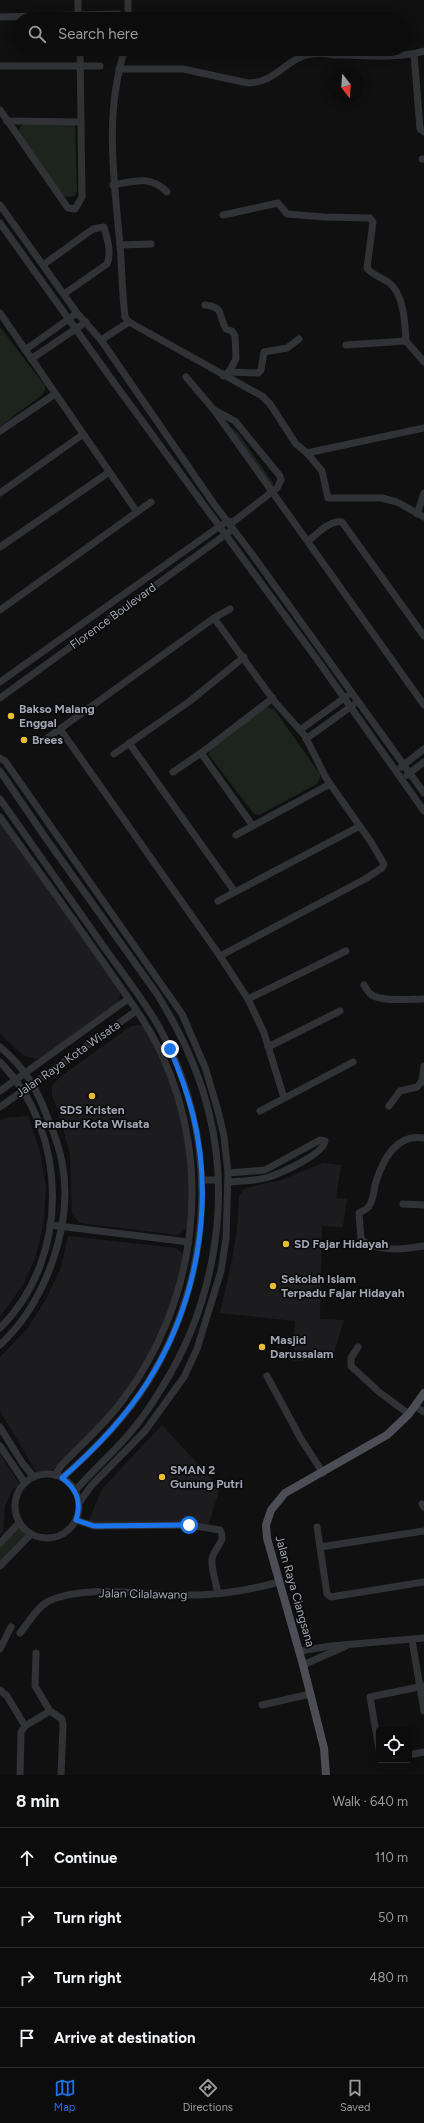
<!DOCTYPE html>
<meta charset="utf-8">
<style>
body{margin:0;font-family:Figtree,sans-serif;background:#151516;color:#f1f3f6}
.controls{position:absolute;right:12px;bottom:12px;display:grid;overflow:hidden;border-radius:4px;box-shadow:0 2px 10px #0003}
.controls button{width:36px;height:36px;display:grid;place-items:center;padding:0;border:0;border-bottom:1px solid #2c2c2e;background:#0c0c0d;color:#f1f3f6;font:20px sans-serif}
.compass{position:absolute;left:328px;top:68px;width:36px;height:36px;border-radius:50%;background:#0c0c0d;box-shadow:0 2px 10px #0003;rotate:163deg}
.stop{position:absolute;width:12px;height:12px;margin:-9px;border:3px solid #1a73e8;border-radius:50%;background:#fff}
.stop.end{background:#1a73e8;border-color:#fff;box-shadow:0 1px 4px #0008}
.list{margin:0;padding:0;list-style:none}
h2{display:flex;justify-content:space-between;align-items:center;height:52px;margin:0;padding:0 16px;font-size:17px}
h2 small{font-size:13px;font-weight:400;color:#9a9b9d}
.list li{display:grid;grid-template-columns:26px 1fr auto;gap:12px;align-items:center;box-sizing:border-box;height:60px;padding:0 16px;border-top:1px solid #2c2c2e}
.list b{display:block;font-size:15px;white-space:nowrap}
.list em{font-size:13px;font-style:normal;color:#9a9b9d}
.icon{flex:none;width:22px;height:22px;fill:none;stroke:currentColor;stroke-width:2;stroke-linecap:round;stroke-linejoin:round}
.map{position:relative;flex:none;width:424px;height:1775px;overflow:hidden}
.search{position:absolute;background:#0c0c0d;box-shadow:0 2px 10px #0003;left:12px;right:12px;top:12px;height:44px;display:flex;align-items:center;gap:10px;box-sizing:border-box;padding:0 14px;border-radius:22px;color:#9a9b9d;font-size:15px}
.sheet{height:292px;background:#0c0c0d}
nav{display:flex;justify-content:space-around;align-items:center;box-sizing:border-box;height:56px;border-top:1px solid #2c2c2e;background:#0c0c0d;font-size:11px;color:#9a9b9d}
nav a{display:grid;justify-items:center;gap:2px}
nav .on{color:#1a73e8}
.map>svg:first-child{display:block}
.built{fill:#1c1c1e}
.green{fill:#1d241e}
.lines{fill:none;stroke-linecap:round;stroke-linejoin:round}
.minor{stroke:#313236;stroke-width:7}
.major{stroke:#4d4e55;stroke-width:8}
.route{stroke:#1a73e8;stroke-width:5}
.poi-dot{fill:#e7bd33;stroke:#0b0b0c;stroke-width:1.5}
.labels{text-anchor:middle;stroke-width:3.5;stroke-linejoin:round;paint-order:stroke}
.street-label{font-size:12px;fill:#a2a5b1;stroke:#0b0b0c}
.poi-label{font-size:12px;font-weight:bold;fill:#a2a5b1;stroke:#0b0b0c;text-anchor:start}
</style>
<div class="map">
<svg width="424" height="1775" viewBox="0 0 424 1775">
<rect width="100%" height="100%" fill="#101011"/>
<g class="built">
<polygon points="0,818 121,990 119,1001 44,1056 35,1059 23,1055 0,1034"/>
<polygon points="142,1025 149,1030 168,1068 190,1143 190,1222 185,1230 177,1235 80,1223 72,1214 70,1154 58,1110 52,1096 52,1086 60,1077 131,1026"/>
<polygon points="28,1116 40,1151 46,1186 44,1220 36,1256 24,1283 0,1317 0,1121 5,1118"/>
<polygon points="323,1163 341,1165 336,1198 347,1199 343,1227 322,1226 320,1319 344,1320 332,1359 293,1361 295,1321 220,1313 232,1260 237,1229 239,1196 245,1188 281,1180"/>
<polygon points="68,1236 176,1248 183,1254 170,1318 142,1371 111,1415 68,1458 53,1470 38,1474 0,1411 0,1357 27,1329 45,1301 61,1268"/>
<polygon points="162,1425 220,1488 208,1526 88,1523 102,1489"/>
<polygon points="0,1454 20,1485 12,1490 5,1506 3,1532 0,1535"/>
</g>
<g class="green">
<polygon points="24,123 73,123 75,127 77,191 74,196 66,197 63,195 20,134 19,129"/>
<polygon points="0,327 45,386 45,390 42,395 0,426"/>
<polygon points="226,423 238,433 273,483 273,488"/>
<polygon points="266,707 274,709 320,774 320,778 317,784 259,815 254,814 209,755 209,749"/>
<polygon points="19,1523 31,1534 0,1566 0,1543"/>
</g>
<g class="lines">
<g class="minor">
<polyline points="78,0 78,19"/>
<polyline points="128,0 128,19"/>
<polyline points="0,17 118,14"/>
<path d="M 125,49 C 104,114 114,178 120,245 C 122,269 122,293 125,317 L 129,322 L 262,396 L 270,404 L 296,444 L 307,453 L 322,471 L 328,498 L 382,498 L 397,502 L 424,517"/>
<polyline points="414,54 420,129 424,132"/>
<polyline points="0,66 100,66"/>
<path d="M 119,69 L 183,69 L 248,83 C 276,83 286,58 311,54 C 319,53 328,54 335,55 C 365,55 396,59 424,51"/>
<polyline points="0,110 68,208 75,209 82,197 80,49"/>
<polyline points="7,121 81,122"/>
<polyline points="422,159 424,159"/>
<path d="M 113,185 C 134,181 151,175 167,192"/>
<polyline points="0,205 77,313 101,340 214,504 252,554 424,793"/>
<path d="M 223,215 L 278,203 L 287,214 L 324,217 L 370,218 L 373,222 L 367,268 C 372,275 381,277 388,282 C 404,293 405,323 406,341"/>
<polyline points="0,223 115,384 316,658 424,811"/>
<polyline points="120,245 151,244"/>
<path d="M 43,265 L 93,229 L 104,227 C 107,238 112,253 107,264 L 64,294"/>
<path d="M 205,305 C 225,307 218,316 226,329 L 232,331 L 235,336 L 236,359 L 229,372 L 223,376"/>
<polyline points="0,313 137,512"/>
<polyline points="101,340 129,322"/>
<polyline points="346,345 406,341 424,362"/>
<polyline points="25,350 77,313"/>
<polyline points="31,359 86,322"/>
<polyline points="229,372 258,373 261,370 264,352 287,348 299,339"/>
<polyline points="186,377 214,410 424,705"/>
<polyline points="0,431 55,394"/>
<polyline points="307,453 424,428"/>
<polyline points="0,493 82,435"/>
<polyline points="417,514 424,493"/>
<path d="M 308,541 C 316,535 331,519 342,522 L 424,636"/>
<polyline points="0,547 108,473"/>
<polyline points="0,610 151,502"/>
<polyline points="214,618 275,702 305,736 326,778 371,842 384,864 382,868 365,879 220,956"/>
<polyline points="0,682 227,521 233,522 277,488 281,480 280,476 235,421 214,410"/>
<polyline points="0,698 229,532"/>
<polyline points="60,729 220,956 248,999 264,1033 284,1098"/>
<polyline points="300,730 347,696"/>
<polyline points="46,739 214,618 230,609"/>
<polyline points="306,739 353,705"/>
<polyline points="129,743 235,892"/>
<polyline points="201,753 253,826"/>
<polyline points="114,754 190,701 244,657"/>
<polyline points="0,758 5,761 182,1014 205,1067 218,1111 224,1136 228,1173 226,1239 221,1271 197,1349 184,1377 145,1431 91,1486 79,1503"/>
<polyline points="401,767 424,749"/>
<path d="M 0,771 L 45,837 L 157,994 C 180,1031 199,1071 209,1113 C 232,1206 212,1309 161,1389 C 152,1404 141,1420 129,1434 C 112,1454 92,1471 75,1491"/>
<polyline points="173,772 201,753 273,698"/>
<polyline points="407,775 424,762"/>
<path d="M 0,799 C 33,846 66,893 99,940 C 119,969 142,997 159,1027 C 221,1137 214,1276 148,1382 C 125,1418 94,1450 62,1478"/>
<path d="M 0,817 C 36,868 73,918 108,969 C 127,997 148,1024 162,1055 C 214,1167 197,1303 122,1401 C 105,1424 81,1445 61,1466 L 55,1475"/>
<polyline points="236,835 330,784"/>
<polyline points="218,901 360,826"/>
<path d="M 364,985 C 366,989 369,993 372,995 C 383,1002 411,999 424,999"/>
<polyline points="248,999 346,951"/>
<path d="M 0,1047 C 25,1068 37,1088 48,1119 C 54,1133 59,1147 62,1162 C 74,1224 46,1302 0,1345"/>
<polyline points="268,1047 340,1011"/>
<path d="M 0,1062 C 69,1132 71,1258 0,1328"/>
<polyline points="424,1066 422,1081 424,1082"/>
<polyline points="0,1091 128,999"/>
<polyline points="389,1106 400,1091 417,1087 422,1081"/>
<polyline points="0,1107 136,1011"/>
<polyline points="260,1111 353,1062"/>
<path d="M 424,1138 C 395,1133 382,1161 375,1185 C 374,1191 373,1201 369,1206 C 368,1209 362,1211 359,1213 L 361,1239 C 376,1253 405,1249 424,1246"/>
<path d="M 228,1173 L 265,1170 L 320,1140 L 325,1141 C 324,1154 281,1173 269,1177 C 256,1181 242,1181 228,1182"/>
<polyline points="202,1180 218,1180"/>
<polyline points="403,1204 424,1205"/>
<polyline points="50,1225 189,1242"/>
<polyline points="358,1347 351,1358 351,1366 379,1392 409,1414"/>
<polyline points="267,1376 301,1439 323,1473"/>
<polyline points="415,1406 424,1412"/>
<polyline points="0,1427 23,1464 34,1477"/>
<polyline points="0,1446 25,1483"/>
<circle cx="47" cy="1506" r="32"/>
<polyline points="422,1504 424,1507"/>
<path d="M 76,1520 L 94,1526 L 189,1525 L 220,1530 C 227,1542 214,1547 212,1559 C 211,1569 216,1583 218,1593"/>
<polyline points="317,1527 327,1594 331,1597 424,1582"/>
<polyline points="0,1543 19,1523"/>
<polyline points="320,1547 424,1531"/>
<polyline points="0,1566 31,1534"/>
<path d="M 20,1633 C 28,1623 38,1606 49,1601 C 85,1584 141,1595 180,1595 C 214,1596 246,1591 279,1582"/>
<polyline points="412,1640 424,1711"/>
<polyline points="0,1649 11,1627"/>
<polyline points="300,1651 331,1646 424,1638"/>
<polyline points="36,1653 35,1686 50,1711"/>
<polyline points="303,1665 346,1646"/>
<polyline points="0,1690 7,1696 25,1726"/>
<polyline points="262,1705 310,1694"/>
<polyline points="379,1749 370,1697 424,1686"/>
<polyline points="409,1755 424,1752"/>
<polyline points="20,1775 21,1732 25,1726 50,1711 62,1719 63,1725 61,1775"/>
</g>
<polyline class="major" points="326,1775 324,1748 303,1665 267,1538 266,1525 271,1510 285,1493 387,1435 409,1414 424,1393"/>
</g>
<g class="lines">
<path class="route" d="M 170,1049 C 179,1070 187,1092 193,1115 C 215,1204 197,1305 147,1383 C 124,1419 94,1450 62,1478 C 77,1489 82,1502 76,1520 L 94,1526 L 189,1525"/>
</g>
<g class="poi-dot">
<circle cx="11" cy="716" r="4"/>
<circle cx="24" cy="740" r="4"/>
<circle cx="92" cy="1096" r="4"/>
<circle cx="286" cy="1244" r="4"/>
<circle cx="273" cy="1286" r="4"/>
<circle cx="262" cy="1347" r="4"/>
<circle cx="162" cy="1477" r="4"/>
</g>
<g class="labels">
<g class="street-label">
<text transform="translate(113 616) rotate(-36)" y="4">Florence Boulevard</text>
<text transform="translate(68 1059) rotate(-35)" y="4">Jalan Raya Kota Wisata</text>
<text transform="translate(295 1591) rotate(74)" y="4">Jalan Raya Ciangsana</text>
<text transform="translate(143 1594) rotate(1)" y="4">Jalan Cilalawang</text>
</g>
<g class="poi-label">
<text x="19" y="713">Bakso Malang<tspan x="19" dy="14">Enggal</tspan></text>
<text x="32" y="744">Brees</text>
<text x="92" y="1114" text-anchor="middle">SDS Kristen<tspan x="92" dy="14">Penabur Kota Wisata</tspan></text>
<text x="294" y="1248">SD Fajar Hidayah</text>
<text x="281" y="1283">Sekolah Islam<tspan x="281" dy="14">Terpadu Fajar Hidayah</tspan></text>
<text x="270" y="1344">Masjid<tspan x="270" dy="14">Darussalam</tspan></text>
<text x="170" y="1474">SMAN 2<tspan x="170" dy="14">Gunung Putri</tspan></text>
</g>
</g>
</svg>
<div class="controls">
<button><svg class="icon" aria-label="locate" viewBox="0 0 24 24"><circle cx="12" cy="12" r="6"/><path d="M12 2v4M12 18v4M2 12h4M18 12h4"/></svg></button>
</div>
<svg class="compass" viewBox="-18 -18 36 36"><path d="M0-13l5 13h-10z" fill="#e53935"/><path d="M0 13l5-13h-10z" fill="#9a9b9d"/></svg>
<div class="stop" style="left:189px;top:1525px"></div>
<div class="stop end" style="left:170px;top:1049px"></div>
<div class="search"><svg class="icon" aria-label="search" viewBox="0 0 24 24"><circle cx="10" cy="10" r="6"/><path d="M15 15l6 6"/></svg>Search here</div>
</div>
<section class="sheet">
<h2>8 min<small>Walk · 640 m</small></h2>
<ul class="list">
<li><svg class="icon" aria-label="ahead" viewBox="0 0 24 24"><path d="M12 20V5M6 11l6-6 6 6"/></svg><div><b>Continue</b></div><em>110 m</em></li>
<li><svg class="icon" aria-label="right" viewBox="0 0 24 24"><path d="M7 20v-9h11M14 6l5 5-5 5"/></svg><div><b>Turn right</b></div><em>50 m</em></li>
<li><svg class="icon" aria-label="right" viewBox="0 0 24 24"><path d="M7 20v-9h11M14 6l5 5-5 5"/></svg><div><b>Turn right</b></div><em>480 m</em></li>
<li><svg class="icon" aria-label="arrive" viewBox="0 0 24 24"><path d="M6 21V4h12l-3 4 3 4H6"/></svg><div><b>Arrive at destination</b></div></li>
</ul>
</section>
<nav>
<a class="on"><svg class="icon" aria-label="map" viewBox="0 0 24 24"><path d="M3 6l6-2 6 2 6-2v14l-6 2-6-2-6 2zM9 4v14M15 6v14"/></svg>Map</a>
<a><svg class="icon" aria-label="directions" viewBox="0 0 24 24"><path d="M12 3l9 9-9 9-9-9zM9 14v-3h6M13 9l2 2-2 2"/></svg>Directions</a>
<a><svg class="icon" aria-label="saved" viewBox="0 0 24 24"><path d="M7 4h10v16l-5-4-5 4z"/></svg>Saved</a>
</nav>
